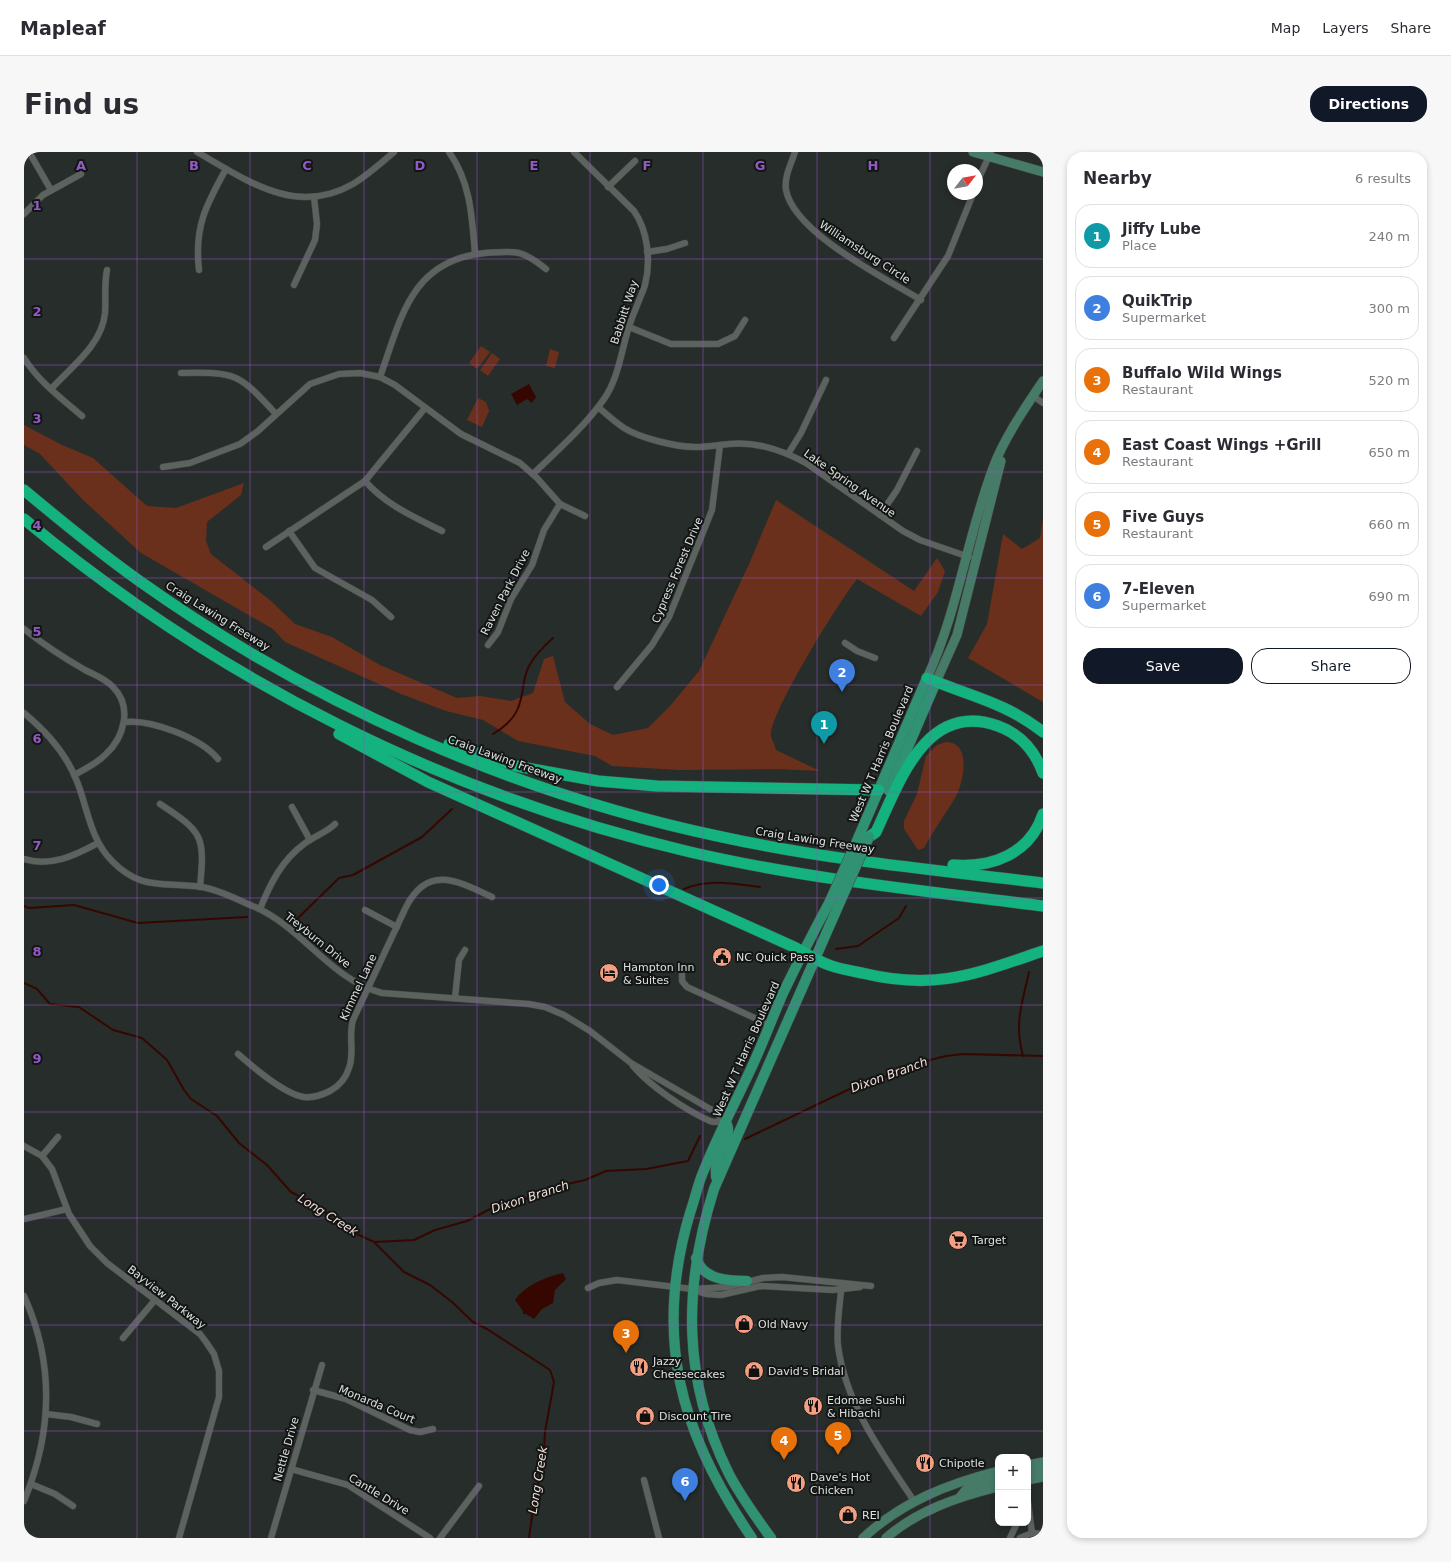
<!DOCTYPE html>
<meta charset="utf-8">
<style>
body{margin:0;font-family:"DejaVu Sans",sans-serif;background:#f7f7f7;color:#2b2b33}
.controls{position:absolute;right:12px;bottom:12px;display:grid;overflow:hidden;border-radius:8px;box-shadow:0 2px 6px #0003}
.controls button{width:36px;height:36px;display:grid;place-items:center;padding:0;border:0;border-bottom:1px solid #e1e1e2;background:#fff;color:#2b2b33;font:20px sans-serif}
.compass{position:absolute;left:923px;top:12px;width:36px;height:36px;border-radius:50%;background:#fff;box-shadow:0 2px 6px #0003;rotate:59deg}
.you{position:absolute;left:635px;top:733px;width:14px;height:14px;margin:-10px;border:3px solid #fff;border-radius:50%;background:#1a73e8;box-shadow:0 0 0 6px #1a73e833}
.badge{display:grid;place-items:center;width:26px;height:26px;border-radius:50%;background:#111827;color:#fff;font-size:13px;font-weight:700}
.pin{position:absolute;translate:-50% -33px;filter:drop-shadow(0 1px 2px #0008)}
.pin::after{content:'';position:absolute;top:21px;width:14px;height:12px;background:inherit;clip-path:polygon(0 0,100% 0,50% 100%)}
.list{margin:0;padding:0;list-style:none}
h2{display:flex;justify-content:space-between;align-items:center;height:52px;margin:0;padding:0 16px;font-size:17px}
h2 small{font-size:13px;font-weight:400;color:#7c7c81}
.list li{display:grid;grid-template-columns:26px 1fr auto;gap:12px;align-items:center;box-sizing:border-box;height:64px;margin:0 8px 8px;padding:0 8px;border:1px solid #e1e1e2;border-radius:16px}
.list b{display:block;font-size:15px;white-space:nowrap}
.list p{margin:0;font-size:13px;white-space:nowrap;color:#7c7c81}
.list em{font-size:13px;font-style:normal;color:#7c7c81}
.actions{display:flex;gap:8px;padding:12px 16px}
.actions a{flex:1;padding:9px 0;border:1px solid #111827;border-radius:16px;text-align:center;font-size:14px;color:#111827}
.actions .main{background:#111827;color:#fff}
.map{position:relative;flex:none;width:1019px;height:1386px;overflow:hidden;border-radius:16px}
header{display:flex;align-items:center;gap:24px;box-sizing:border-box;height:56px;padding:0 20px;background:#fff;border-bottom:1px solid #e1e1e2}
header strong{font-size:19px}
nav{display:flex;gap:22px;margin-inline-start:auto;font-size:14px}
.intro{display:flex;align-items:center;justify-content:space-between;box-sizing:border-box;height:96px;padding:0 24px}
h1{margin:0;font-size:28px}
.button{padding:10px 18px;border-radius:16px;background:#111827;color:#fff;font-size:14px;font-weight:700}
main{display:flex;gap:24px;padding:0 24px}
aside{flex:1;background:#fff;border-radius:16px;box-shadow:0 2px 6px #0003}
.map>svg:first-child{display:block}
.green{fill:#6a301c}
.water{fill:#360700}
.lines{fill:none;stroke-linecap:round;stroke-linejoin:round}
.stream{stroke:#360700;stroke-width:2}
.minor-casing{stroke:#454a48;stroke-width:7}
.secondary-casing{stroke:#454a48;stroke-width:10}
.primary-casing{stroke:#454a48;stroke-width:11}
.motorway-casing{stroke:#454a48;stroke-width:12}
.minor{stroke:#5c635f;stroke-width:6}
.secondary{stroke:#467b68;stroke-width:9}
.primary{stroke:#309272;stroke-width:10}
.motorway{stroke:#13b27e;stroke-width:11}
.primary-bridge-casing{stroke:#454a48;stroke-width:11;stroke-linecap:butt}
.primary-bridge{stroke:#309272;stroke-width:10}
.grid{fill:none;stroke:#9359c7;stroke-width:1;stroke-opacity:0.55}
.labels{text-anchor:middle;stroke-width:4;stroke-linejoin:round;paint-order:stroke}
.street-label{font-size:11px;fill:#dce0de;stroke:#121513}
.poi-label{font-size:11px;fill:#dce0de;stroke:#121513;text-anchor:start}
.water-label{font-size:12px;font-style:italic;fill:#f4dfd8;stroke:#121513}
.grid-label{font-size:13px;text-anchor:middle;font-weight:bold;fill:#9359c7;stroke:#121513;stroke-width:4;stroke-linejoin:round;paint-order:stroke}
</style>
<header>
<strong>Mapleaf</strong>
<nav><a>Map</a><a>Layers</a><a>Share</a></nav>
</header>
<div class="intro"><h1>Find us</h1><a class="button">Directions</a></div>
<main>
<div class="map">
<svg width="1019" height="1386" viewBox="0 0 1019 1386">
<rect width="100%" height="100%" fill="#272d2a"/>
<g class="green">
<polygon points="457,194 466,200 453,217 445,211"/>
<polygon points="526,197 535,200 531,216 522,214"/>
<polygon points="468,201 476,207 464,224 456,218"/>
<polygon points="454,246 462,250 465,259 458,275 443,268"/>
<path d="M 0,273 L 38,293 L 69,306 L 123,354 L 152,356 L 220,331 L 217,343 L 183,370 L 182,389 L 187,402 L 247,449 L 271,472 L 308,485 L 356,513 L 433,546 L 456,544 L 487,549 L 509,541 L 520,507 L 529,504 L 541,550 L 566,572 L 589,583 L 624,576 L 646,554 L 675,519 L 725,412 L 752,348 L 890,439 L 913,406 L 921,419 L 914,440 L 897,464 L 833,427 C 816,448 745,562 747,584 C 748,588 751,594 752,598 L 796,619 L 755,617 L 655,618 L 588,614 L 571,604 L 494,589 L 459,568 L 422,559 L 377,542 L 261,490 L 249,477 L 117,401 L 59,348 L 16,302 L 0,293 Z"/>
<polygon points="1019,366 1019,550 944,506 963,472 979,382 998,397 1016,386"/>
<path d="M 922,590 C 948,590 940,631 931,646 C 921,663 909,679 900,696 L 894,698 L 880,677 L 880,669 L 893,642 L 902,604 L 913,593 Z"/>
</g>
<g class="water">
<polygon points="505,232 512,245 508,251 503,247 493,253 487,242"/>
<path d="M 539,1121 L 542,1127 L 531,1138 L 529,1151 L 518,1157 L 510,1167 L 502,1162 L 499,1162 L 499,1159 L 491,1148 C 499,1135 523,1124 539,1121 Z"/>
</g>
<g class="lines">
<g class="stream">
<path d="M 469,582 C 478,577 490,567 494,556 C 500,543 498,527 505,514 C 511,503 520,494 529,486"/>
<path d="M 660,737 C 684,726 712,732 736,735"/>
<polyline points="0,754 5,756 50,753 114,771 223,765"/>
<polyline points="274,766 315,726 329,723 398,685 428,657"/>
<polyline points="812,797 834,794 875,766 882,754"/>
<polyline points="0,831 13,837 26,852 55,855 89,878 118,886 143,908 160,938 167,947 193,964 215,991 243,1013 267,1040 292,1053 322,1077 350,1090 380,1120 406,1133 428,1150 449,1170 463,1177 526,1218 530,1230 521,1280 519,1315 511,1342 505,1386"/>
<path d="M 999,904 C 990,871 998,852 1005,820"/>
<polyline points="721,987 834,933 880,919 906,908 922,904 939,902 1019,904"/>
<polyline points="350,1090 390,1088 411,1078 443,1069 468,1056 497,1049 526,1036 561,1028 582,1019 622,1017 664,1009 676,984"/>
</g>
<defs>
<g id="minor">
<polyline points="5,0 27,38"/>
<path d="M 173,0 C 222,28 272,65 329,32 C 344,23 357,11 370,0"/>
<path d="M 425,0 C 447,31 448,66 451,102"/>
<path d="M 771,0 C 767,12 760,25 762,38 C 770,81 861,126 897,148"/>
<polyline points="953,30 967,0"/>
<polyline points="584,35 611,9"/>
<polyline points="0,62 19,43 57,22"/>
<polyline points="623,100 643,97 661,91"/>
<path d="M 175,118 C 170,75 182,53 202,17"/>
<polyline points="270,133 291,88 293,72 290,45"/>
<polyline points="605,175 647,192 694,192 711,184 721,168"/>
<polyline points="870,186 924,104 949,42"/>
<path d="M 0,206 C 15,230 37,246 58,264"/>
<path d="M 157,221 C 213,220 214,221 252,262"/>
<path d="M 356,225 C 377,166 387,108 461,101 C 492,99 497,97 522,117"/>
<path d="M 27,237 C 47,215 78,193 81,161 C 82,147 80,132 83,118"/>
<polyline points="1009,244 1019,251"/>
<path d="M 574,255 C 582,262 591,270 600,276 C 616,286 652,295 671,295 C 683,295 694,293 705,292 C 732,289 758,298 782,311 L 879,379 L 896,388 L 945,405"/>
<polyline points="764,302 777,281 802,228"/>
<polyline points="139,315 166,311 216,292 234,279 286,232 315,222 336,221 356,225 371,233 437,282 496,311 513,326 536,352 561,364"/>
<path d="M 509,322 C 532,300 562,273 580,247 C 594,227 597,201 604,178 C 608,163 616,148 621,133 C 627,109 624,79 610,59 L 550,0"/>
<path d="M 341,329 C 362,353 390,365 418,379"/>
<polyline points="856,363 873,338 893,299"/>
<polyline points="265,379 291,416 348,448 367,465"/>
<polyline points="242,395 341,329 401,256"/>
<path d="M 0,477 C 19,492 40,506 61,518 C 71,523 82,527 89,535 C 109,555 100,586 81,603 C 72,612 61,617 50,623"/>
<polyline points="821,491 833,499 851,506"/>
<polyline points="464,493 474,480 487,447 508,413 520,378 536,352"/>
<polyline points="593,535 628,493 645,465 688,358 696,293"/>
<path d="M 0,561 C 23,580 44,604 54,632 C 64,659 67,688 88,709 C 118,740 141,729 178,735 C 196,738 214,748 231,755 C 279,776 307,828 358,841 L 505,852 L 521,855 L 540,863 L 566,879 L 607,911 L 693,961 L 699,969"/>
<path d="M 101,570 C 127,567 177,586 194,607"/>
<path d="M 136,652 C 179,680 181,684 176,735"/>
<polyline points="268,655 286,688"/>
<path d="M 0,707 C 27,715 50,704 74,691"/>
<path d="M 236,757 C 246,732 258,708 280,692 C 290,684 302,681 311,672"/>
<polyline points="341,758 373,775"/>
<polyline points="658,821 658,829 663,835 746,873"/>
<polyline points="431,846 435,808 441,798"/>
<path d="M 214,902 C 229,915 260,942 280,945 C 289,946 298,943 306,939 C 315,934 322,926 325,916 C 331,900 324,884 329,868 L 382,755 C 404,712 434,729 468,745"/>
<path d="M 609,914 C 626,934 661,958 686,969 C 690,971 696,969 701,970"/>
<polyline points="0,994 18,1004 28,1017 45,1062 66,1094 83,1111 176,1182 182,1190 190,1202 195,1219 195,1245 155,1386"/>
<polyline points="18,1004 34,985"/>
<polyline points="0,1067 43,1057"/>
<path d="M 818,1131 C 816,1151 812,1174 814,1194 C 822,1253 858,1301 890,1349"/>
<polyline points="564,1136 575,1131 593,1128 668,1137 704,1135 739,1126 758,1125 847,1134"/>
<polyline points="669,1138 682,1142 697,1143 736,1134 809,1138 836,1135"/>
<path d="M 0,1144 C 31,1212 28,1281 0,1349"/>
<polyline points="99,1186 131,1148"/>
<polyline points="289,1238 322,1247 386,1278 396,1280 409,1277"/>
<polyline points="22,1262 47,1265 73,1272"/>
<polyline points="267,1317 324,1333 406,1386"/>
<polyline points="620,1328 635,1386"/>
<polyline points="7,1332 31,1342 49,1354"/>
<polyline points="1004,1350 1008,1381"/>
<polyline points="247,1386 298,1213"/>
<polyline points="416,1386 455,1334"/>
<polyline points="986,1386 993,1371"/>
<polyline points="996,1386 1008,1381 1019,1382"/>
</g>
<g id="secondary">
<polyline points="949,0 1019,20"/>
<path d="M 903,526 C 934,459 943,385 969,316 C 980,286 1001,256 1019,229"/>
<polyline points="912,530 933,483 977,309"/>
<polyline points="1004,1313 1019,1310"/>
<polyline points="1004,1321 1019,1317"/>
<polyline points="1004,1328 1019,1325"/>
<polyline points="936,1345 944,1335 974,1326"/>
<path d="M 839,1386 C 878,1350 923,1332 974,1319"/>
<path d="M 862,1386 C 894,1358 934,1345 974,1335"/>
</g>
<g id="primary">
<polyline points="865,639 912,530"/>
<polyline points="835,684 903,526"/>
<path d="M 692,1025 C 692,1019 691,1012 693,1006 C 697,994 709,983 702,970"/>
<path d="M 672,1106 C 679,1128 704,1129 723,1129"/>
<path d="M 728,1386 C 656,1281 629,1185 666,1061 C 671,1047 674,1031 680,1018 C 693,985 710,953 725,921 C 738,894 748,866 760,839 C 775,808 790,779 806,749"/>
<path d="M 747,1386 C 732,1365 717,1345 705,1322 C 658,1228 659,1135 690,1037 L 816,750"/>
</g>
<g id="motorway">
<path d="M 0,338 C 37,369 75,400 114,428 C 288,552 489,641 698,685 C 804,708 912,718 1019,731"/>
<path d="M 0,367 C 194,528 421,643 666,700 C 782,727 901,739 1019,754"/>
<path d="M 903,526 C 945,544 981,550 1019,580"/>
<path d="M 315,582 L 404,630 L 770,795 C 782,801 793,809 805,813 C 815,817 828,819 838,821 C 912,839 951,822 1019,799"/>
<polyline points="425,592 492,614 574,629 633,634 855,638"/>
<path d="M 845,685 L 852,680 C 875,631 902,548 974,574 C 996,582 1011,599 1019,621"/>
<path d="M 929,713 C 968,716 1006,702 1019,662"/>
</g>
</defs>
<use href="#minor" class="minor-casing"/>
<use href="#secondary" class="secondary-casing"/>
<use href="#primary" class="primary-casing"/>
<use href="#motorway" class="motorway-casing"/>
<use href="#minor" class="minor"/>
<use href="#secondary" class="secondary"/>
<use href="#primary" class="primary"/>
<use href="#motorway" class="motorway"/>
<defs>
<g id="primary-bridge">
<polyline points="806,749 835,684"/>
<polyline points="816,750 845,685"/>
</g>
</defs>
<use href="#primary-bridge" class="primary-bridge-casing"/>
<use href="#primary-bridge" class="primary-bridge"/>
</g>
<path class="grid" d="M 113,0 L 113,1386M 226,0 L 226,1386M 340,0 L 340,1386M 453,0 L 453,1386M 566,0 L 566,1386M 679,0 L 679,1386M 793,0 L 793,1386M 906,0 L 906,1386M 0,107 L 1019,107M 0,213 L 1019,213M 0,320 L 1019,320M 0,426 L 1019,426M 0,533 L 1019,533M 0,640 L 1019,640M 0,746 L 1019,746M 0,853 L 1019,853M 0,960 L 1019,960M 0,1066 L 1019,1066M 0,1173 L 1019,1173M 0,1279 L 1019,1279"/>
<defs>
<symbol id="civic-disc" viewBox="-11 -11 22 22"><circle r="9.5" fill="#f39f83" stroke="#121513"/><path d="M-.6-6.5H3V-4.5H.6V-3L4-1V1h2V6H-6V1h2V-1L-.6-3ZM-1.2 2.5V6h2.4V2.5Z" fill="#111"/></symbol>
<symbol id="hotel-disc" viewBox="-11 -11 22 22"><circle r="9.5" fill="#f39f83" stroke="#121513"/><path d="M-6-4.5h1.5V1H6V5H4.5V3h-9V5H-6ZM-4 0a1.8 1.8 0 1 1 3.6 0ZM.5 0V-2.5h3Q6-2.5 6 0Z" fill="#111"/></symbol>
<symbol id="supermarket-disc" viewBox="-11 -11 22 22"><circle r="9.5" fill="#f39f83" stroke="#121513"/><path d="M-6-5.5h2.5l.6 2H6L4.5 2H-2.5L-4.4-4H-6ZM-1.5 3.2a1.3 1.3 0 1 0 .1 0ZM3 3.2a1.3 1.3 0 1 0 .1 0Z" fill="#111"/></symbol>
<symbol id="shop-disc" viewBox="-11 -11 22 22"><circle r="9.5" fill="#f39f83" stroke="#121513"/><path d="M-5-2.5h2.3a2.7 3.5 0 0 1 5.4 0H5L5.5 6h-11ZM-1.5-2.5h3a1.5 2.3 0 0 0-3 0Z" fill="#111"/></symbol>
<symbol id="restaurant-disc" viewBox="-11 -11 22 22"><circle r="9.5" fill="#f39f83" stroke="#121513"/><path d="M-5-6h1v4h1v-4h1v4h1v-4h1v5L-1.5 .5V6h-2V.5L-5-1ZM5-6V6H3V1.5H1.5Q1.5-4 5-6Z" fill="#111"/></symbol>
</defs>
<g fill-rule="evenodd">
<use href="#civic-disc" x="687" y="794" width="22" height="22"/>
<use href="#hotel-disc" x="574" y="810" width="22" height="22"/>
<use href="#supermarket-disc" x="923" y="1077" width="22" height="22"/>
<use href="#shop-disc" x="709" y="1161" width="22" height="22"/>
<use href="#restaurant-disc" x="604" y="1204" width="22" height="22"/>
<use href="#shop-disc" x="719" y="1208" width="22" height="22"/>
<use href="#restaurant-disc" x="778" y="1243" width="22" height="22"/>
<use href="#shop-disc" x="610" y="1253" width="22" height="22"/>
<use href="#restaurant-disc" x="890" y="1300" width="22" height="22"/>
<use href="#restaurant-disc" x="761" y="1320" width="22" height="22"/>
<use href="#shop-disc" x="813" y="1352" width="22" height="22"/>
</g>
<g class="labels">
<g class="street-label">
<text transform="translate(841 100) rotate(33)" y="4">Williamsburg Circle</text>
<text transform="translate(600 160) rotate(-72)" y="4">Babbitt Way</text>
<text transform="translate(826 331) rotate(35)" y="4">Lake Spring Avenue</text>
<text transform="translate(653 418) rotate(-67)" y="4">Cypress Forest Drive</text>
<text transform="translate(481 440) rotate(-63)" y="4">Raven Park Drive</text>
<text transform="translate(194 464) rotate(32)" y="4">Craig Lawing Freeway</text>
<text transform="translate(857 602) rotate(-67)" y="4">West W T Harris Boulevard</text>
<text transform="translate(481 607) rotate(20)" y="4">Craig Lawing Freeway</text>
<text transform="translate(791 688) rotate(9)" y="4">Craig Lawing Freeway</text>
<text transform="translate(294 788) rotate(39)" y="4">Treyburn Drive</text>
<text transform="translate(334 835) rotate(-65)" y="4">Kimmel Lane</text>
<text transform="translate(722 897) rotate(-66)" y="4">West W T Harris Boulevard</text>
<text transform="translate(143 1145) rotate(38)" y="4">Bayview Parkway</text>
<text transform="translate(353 1252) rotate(23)" y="4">Monarda Court</text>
<text transform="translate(262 1297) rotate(-74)" y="4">Nettle Drive</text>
<text transform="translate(355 1342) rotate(31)" y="4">Cantle Drive</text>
</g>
<g class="poi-label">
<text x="712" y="809">NC Quick Pass</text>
<text x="599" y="819">Hampton Inn<tspan x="599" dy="13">&amp; Suites</tspan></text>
<text x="948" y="1092">Target</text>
<text x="734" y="1176">Old Navy</text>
<text x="629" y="1213">Jazzy<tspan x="629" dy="13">Cheesecakes</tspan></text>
<text x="744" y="1223">David's Bridal</text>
<text x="803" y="1252">Edomae Sushi<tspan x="803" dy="13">&amp; Hibachi</tspan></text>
<text x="635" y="1268">Discount Tire</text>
<text x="915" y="1315">Chipotle</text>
<text x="786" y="1329">Dave's Hot<tspan x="786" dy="13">Chicken</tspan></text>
<text x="838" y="1367">REI</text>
</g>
<g class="water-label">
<text transform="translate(865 923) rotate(-20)" y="4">Dixon Branch</text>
<text transform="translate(506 1045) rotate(-18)" y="4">Dixon Branch</text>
<text transform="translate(304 1063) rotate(32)" y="4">Long Creek</text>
<text transform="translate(514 1328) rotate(-81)" y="4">Long Creek</text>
</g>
</g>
<g class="grid-label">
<text x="57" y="18">A</text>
<text x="170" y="18">B</text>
<text x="283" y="18">C</text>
<text x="396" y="18">D</text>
<text x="510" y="18">E</text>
<text x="623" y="18">F</text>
<text x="736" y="18">G</text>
<text x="849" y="18">H</text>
<text x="13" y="58">1</text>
<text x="13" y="164">2</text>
<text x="13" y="271">3</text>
<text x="13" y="378">4</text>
<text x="13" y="484">5</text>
<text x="13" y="591">6</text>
<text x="13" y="698">7</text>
<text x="13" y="804">8</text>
<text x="13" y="911">9</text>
</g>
</svg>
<div class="controls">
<button>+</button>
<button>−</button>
</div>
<svg class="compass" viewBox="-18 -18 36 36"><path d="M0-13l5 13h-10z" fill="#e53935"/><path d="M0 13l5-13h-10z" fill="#7c7c81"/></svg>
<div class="you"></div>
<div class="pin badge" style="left:800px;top:592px;background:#0f9aa8">1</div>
<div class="pin badge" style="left:818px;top:540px;background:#3f7fe0">2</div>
<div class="pin badge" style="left:602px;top:1201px;background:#e8710a">3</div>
<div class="pin badge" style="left:760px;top:1308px;background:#e8710a">4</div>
<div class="pin badge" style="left:814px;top:1303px;background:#e8710a">5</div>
<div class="pin badge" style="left:661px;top:1349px;background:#3f7fe0">6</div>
</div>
<aside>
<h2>Nearby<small>6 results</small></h2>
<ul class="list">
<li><span class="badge" style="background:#0f9aa8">1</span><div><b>Jiffy Lube</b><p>Place</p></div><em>240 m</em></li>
<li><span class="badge" style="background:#3f7fe0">2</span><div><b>QuikTrip</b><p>Supermarket</p></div><em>300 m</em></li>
<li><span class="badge" style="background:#e8710a">3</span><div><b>Buffalo Wild Wings</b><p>Restaurant</p></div><em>520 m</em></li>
<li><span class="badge" style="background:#e8710a">4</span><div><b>East Coast Wings +Grill</b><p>Restaurant</p></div><em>650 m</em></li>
<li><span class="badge" style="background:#e8710a">5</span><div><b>Five Guys</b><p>Restaurant</p></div><em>660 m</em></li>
<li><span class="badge" style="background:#3f7fe0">6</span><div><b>7-Eleven</b><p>Supermarket</p></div><em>690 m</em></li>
</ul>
<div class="actions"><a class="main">Save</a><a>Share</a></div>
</aside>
</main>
